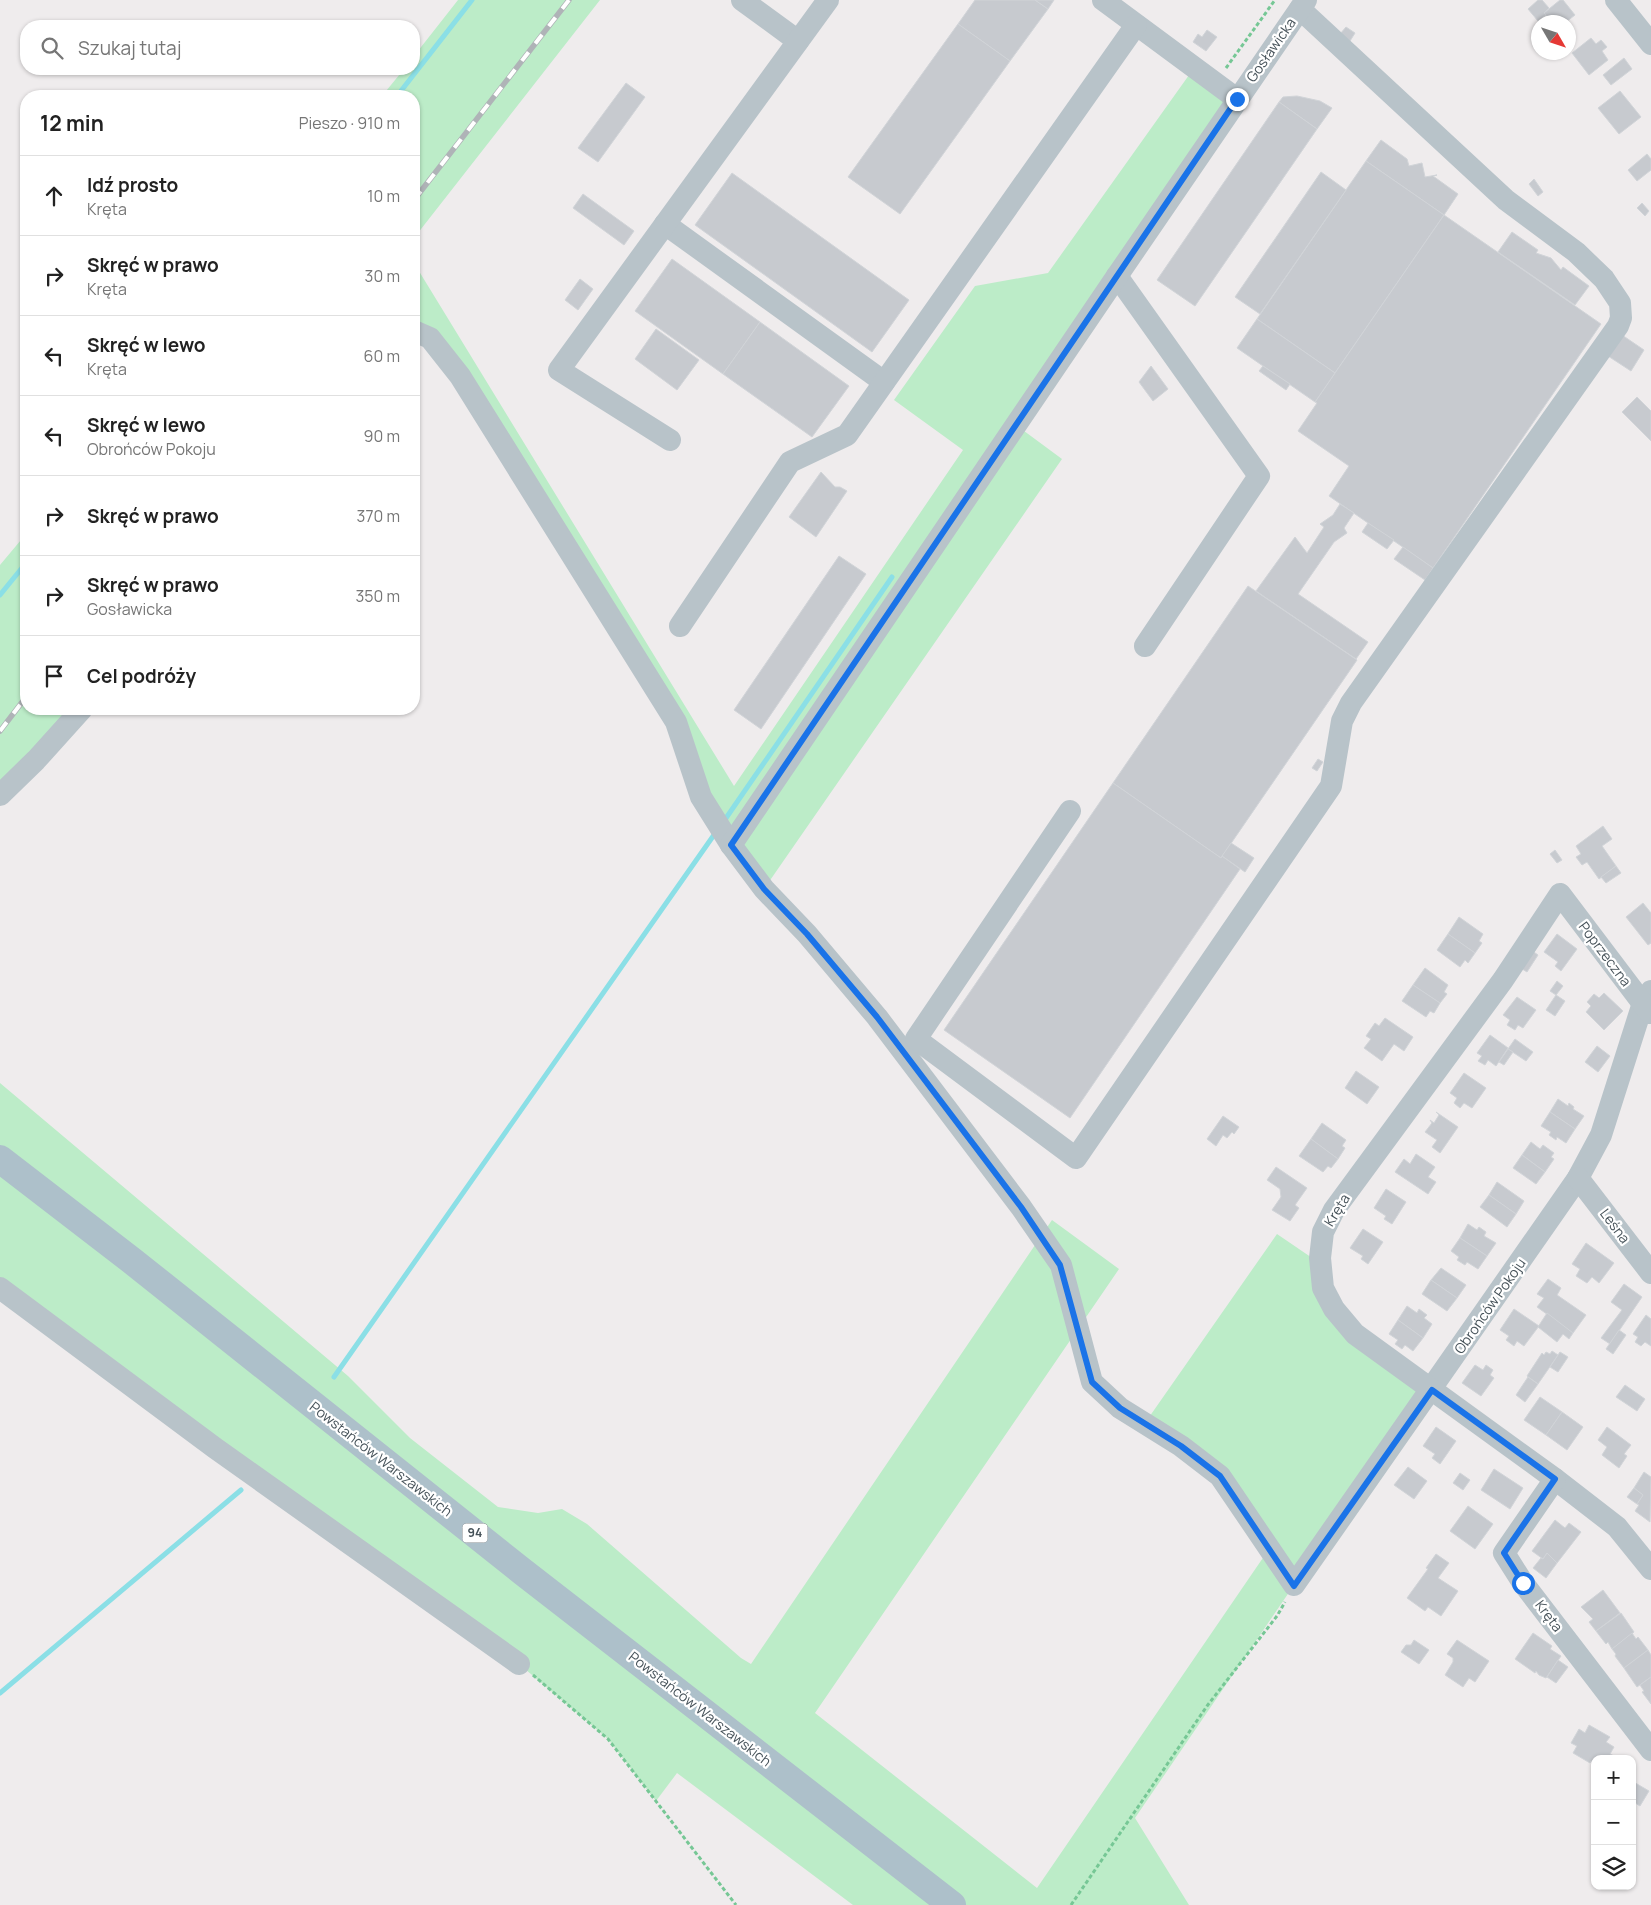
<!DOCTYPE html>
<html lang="pl">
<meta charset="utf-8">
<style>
body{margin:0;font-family:Manrope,sans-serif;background:#f2f2f2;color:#222}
.controls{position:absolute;right:15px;bottom:15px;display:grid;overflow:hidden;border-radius:10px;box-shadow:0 1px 4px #0004}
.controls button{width:45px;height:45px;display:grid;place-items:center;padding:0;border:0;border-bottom:1px solid #e0e0e0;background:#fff;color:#222;font:25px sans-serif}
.compass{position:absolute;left:1531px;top:15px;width:45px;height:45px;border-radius:50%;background:#fff;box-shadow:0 1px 4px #0004;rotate:129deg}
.stop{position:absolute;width:15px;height:15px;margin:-11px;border:4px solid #1a73e8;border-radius:50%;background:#fff}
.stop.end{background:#1a73e8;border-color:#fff;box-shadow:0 1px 5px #0008}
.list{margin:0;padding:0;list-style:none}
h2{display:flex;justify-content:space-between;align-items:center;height:65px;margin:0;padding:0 20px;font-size:21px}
h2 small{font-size:16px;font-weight:400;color:#767676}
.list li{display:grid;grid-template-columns:32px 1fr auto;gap:15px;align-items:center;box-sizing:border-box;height:80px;padding:0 20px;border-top:1px solid #e0e0e0}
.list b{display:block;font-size:19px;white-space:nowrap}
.list p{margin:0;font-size:16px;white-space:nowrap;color:#767676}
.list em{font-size:16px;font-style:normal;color:#767676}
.icon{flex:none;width:28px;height:28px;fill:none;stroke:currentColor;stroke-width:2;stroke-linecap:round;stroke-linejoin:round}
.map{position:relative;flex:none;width:1651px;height:1905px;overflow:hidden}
.search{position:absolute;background:#fff;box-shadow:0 1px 4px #0004;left:20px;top:20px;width:400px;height:55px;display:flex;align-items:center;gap:12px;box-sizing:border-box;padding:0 18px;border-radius:20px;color:#767676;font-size:19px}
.panel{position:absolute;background:#fff;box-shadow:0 1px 4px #0004;left:20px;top:90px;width:400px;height:625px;border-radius:20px}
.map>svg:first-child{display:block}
.green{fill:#bcecc8}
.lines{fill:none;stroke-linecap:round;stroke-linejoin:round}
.stream{stroke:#8bdfe6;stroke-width:5}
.building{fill:#c7cacf;stroke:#d1d4d8}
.path{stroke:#76c795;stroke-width:3;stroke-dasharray:4 2.5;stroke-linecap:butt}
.minor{stroke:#b8c3c9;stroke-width:22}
.major{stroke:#adc0ca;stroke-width:28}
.rail-casing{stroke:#afb3b7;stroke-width:5.5}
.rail{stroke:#fff;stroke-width:4;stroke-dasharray:11;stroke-linecap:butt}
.route{stroke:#1a73e8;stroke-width:6}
.labels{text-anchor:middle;stroke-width:4.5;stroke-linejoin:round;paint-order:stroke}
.shield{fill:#fff;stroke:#7e868b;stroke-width:1}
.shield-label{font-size:12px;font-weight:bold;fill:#465259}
.street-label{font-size:14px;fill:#465259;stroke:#fff}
</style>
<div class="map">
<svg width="1651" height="1905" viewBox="0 0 1651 1905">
<rect width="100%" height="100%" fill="#efeced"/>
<g class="green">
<polygon points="458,0 600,0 414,238 414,96 382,96 404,69 414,69 414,56"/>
<polygon points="1194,68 1237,99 1016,425 1062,459 764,889 731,845 676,722 520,472 414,331 414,263 734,786 963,450 894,400 975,286 1048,273"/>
<polygon points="26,534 26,709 82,709 0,795 0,565"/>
<polygon points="0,1083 348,1376 410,1438 498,1507 538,1513 562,1509 587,1524 741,1658 751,1664 1052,1220 1119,1269 815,1713 1037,1888 1269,1549 1220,1476 1145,1423 1277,1234 1321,1264 1334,1309 1432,1390 1294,1585 1135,1818 1189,1905 853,1905 677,1773 656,1801 608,1739 519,1664 0,1288"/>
</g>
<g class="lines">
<g class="stream">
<polyline points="397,96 472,0"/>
<polyline points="0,595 26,563"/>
<polyline points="724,821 892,577"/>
<polyline points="334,1377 716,832"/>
<polyline points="0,1693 241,1490"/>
</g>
</g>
<g class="building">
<polygon points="975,0 1035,0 1048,9 1010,61 958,24"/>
<polygon points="1035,0 1054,0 1048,9"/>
<polygon points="1538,0 1542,0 1549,8 1544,13 1546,15 1538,21 1528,9"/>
<polygon points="1560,0 1563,0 1575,15 1566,22 1552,22 1544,13"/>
<polygon points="958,24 1010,61 900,214 848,177"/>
<polygon points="1346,27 1355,33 1350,41 1340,34"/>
<polygon points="1207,30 1217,37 1206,51 1193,42 1198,34 1202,37"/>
<polygon points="1591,38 1596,44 1601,40 1607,47 1602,51 1608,60 1589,75 1572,53"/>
<polygon points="1624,58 1632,69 1611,85 1603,75"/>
<polygon points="626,83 645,97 598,162 578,148"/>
<polygon points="1620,91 1641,117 1619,134 1598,108"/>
<polygon points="1297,96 1320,101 1332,108 1317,129 1279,102 1283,97"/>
<polygon points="1279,102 1317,129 1195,306 1157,280"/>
<polygon points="1381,140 1407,159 1409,166 1422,163 1425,177 1437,175 1433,176 1458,194 1444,215 1366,161"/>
<polygon points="1647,154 1651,159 1651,170 1637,181 1628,170"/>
<polygon points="1366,161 1444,215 1335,373 1257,319"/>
<polygon points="1321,172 1346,190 1260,314 1235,297"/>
<polygon points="732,173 909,300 872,352 695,225"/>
<polygon points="1534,179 1543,192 1538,196 1529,184"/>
<polygon points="583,194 634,231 624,245 573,208"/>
<polygon points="1642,203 1649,211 1645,216 1637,208"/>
<polygon points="1444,215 1601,324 1433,568 1329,496 1349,466 1298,431 1317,403 1315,402"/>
<polygon points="1512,232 1538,250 1536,253 1551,258 1561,270 1563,267 1589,286 1575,305 1498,252"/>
<polygon points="672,259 760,322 723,374 635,311"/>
<polygon points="580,279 593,289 578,310 565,300"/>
<polygon points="1257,319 1335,373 1315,402 1237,348"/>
<polygon points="760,322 849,386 812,437 723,374"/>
<polygon points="656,329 699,360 677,390 635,359"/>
<polygon points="1622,335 1644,350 1631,371 1608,356"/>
<polygon points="1151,366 1168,389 1153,401 1139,382"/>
<polygon points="1263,366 1290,384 1286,390 1259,371"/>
<polygon points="1637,397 1651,411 1651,441 1622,412"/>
<polygon points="821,472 835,487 840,487 847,491 816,537 789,517"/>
<polygon points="1340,504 1354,513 1344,528 1347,533 1334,542 1298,594 1368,642 1356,659 1256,591 1295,537 1307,553 1324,527 1320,524 1333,515"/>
<polygon points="1368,523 1394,540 1387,549 1362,532"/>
<polygon points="1403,547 1433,568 1425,580 1394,559"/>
<polygon points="839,556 866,574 761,729 734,710"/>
<polygon points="1248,586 1357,660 1221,858 1113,783"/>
<polygon points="1318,759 1323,762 1317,771 1312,768"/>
<polygon points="1113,783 1221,858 1222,856 1240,869 1070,1118 944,1030"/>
<polygon points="1603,826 1612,839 1602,846 1616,866 1599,879 1587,862 1582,865 1576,857 1581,854 1576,846"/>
<polygon points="1231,843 1254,858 1245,872 1222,856"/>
<polygon points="1555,850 1562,860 1557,863 1550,854"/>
<polygon points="1616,866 1621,873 1606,883 1601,877"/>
<polygon points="1643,903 1651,913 1651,943 1648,945 1626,917"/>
<polygon points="1459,917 1483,934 1479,941 1482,943 1475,953 1448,934"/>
<polygon points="1448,934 1475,953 1468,963 1465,960 1460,967 1437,950"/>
<polygon points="1557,934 1577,949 1561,971 1555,966 1558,962 1544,952"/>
<polygon points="1531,950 1538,955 1527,972 1519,967"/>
<polygon points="1425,968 1448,985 1444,992 1447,994 1440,1003 1413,985"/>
<polygon points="1557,981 1563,986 1556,995 1550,991"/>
<polygon points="1413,985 1440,1003 1434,1013 1430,1011 1426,1017 1402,1001"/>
<polygon points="1604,993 1623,1011 1604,1030 1586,1012 1591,1006 1587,1002 1594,994 1599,998"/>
<polygon points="1556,995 1565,1001 1555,1016 1546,1010"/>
<polygon points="1517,997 1536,1010 1523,1028 1518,1025 1515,1030 1507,1025 1510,1020 1503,1015"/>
<polygon points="1385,1018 1413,1037 1404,1051 1394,1044 1382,1061 1364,1048 1371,1039 1366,1036 1375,1023 1379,1026"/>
<polygon points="1490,1035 1508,1048 1496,1066 1488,1060 1485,1065 1478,1061 1482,1056 1477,1053"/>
<polygon points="1515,1039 1533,1052 1526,1061 1508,1049"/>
<polygon points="1597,1046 1610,1056 1598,1072 1585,1062"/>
<polygon points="1508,1049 1513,1052 1504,1065 1499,1062"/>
<polygon points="1356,1071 1379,1087 1367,1104 1345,1088"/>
<polygon points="1464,1073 1486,1088 1472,1108 1464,1103 1460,1108 1454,1103 1457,1098 1450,1093"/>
<polygon points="1558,1099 1568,1106 1569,1103 1574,1107 1573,1109 1584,1116 1575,1129 1550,1112"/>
<polygon points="1436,1112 1458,1127 1440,1153 1432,1147 1437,1140 1425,1132 1432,1123 1430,1120 1434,1123 1439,1115"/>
<polygon points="1550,1112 1575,1129 1566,1143 1557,1137 1556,1140 1549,1135 1551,1132 1541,1126"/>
<polygon points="1223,1116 1239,1127 1234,1134 1232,1132 1227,1138 1223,1135 1216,1146 1207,1139"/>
<polygon points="1322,1123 1346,1140 1342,1146 1345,1148 1338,1159 1311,1139"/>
<polygon points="1311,1139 1338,1159 1331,1168 1328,1166 1323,1172 1299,1156"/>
<polygon points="1531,1142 1540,1149 1543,1145 1554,1153 1551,1157 1554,1159 1545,1172 1522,1155"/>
<polygon points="1416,1154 1435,1167 1428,1177 1436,1182 1428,1194 1395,1172 1404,1159 1410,1164"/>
<polygon points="1522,1155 1545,1172 1536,1184 1513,1168"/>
<polygon points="1276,1167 1307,1188 1295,1205 1299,1208 1290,1221 1272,1210 1281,1197 1280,1189 1267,1180"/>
<polygon points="1497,1182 1524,1201 1516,1214 1489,1195"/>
<polygon points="1386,1189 1406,1202 1392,1224 1384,1219 1386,1216 1374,1208"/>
<polygon points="1489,1195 1516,1214 1507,1227 1480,1207"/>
<polygon points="1468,1224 1477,1230 1479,1227 1486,1232 1484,1236 1496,1243 1487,1256 1460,1238"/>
<polygon points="1363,1229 1383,1242 1368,1264 1361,1259 1363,1256 1350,1248"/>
<polygon points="1460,1238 1487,1256 1478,1269 1467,1262 1465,1265 1457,1260 1459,1257 1451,1251"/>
<polygon points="1586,1243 1614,1263 1599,1283 1592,1277 1587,1283 1576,1276 1580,1269 1572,1264"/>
<polygon points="1441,1268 1466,1285 1457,1298 1431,1280"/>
<polygon points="1548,1279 1561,1288 1557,1295 1586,1315 1573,1333 1537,1307 1544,1298 1537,1294"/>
<polygon points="1431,1280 1457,1298 1447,1311 1422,1294"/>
<polygon points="1624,1284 1642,1297 1610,1344 1601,1338 1622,1310 1611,1302"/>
<polygon points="1407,1306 1417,1313 1419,1309 1427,1315 1424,1318 1432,1324 1423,1338 1398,1320"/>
<polygon points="1514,1309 1539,1326 1524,1346 1517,1341 1514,1346 1506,1340 1509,1336 1500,1330"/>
<polygon points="1547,1313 1573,1333 1569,1339 1563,1334 1557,1342 1538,1327"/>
<polygon points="1646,1315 1651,1319 1651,1346 1645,1342 1641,1346 1635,1342 1638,1337 1633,1334"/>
<polygon points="1398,1320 1423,1338 1413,1351 1405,1345 1402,1349 1395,1344 1398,1340 1389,1334"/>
<polygon points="1619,1330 1626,1335 1613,1354 1606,1349"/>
<polygon points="1552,1351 1558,1355 1538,1384 1527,1376 1542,1353 1544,1355 1546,1352 1550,1354"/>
<polygon points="1560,1352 1568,1357 1558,1372 1550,1367"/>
<polygon points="1475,1365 1483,1370 1486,1365 1493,1370 1490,1375 1494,1378 1481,1396 1462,1383"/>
<polygon points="1528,1377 1538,1384 1525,1402 1516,1395"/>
<polygon points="1625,1385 1645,1399 1637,1411 1616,1397"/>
<polygon points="1540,1397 1562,1412 1546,1435 1524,1420"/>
<polygon points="1562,1412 1583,1427 1567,1450 1546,1435"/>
<polygon points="1436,1427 1456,1441 1440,1464 1432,1458 1435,1454 1423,1446"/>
<polygon points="1607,1427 1631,1445 1624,1454 1627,1456 1619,1468 1602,1455 1607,1447 1598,1440"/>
<polygon points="1408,1467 1427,1481 1414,1499 1394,1485"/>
<polygon points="1494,1469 1523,1488 1510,1509 1481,1490"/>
<polygon points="1644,1472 1651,1477 1650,1522 1635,1511 1639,1505 1637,1504 1643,1495 1634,1488"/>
<polygon points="1460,1473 1470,1480 1463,1490 1453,1483"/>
<polygon points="1634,1488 1643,1495 1637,1504 1627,1497"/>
<polygon points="1468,1506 1493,1524 1475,1549 1450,1531"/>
<polygon points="1555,1520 1565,1528 1569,1523 1581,1532 1557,1563 1547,1553 1543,1559 1532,1551"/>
<polygon points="1547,1553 1557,1563 1546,1578 1533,1568 1541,1558 1543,1559"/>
<polygon points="1436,1554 1449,1563 1438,1578 1458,1591 1441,1616 1428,1607 1425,1611 1407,1598 1428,1569 1426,1568"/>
<polygon points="1603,1590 1620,1613 1596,1631 1589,1622 1593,1619 1581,1607"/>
<polygon points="1621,1613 1634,1632 1612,1649 1608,1642 1606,1644 1596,1631"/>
<polygon points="1533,1633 1552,1646 1550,1649 1561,1656 1546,1678 1539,1675 1536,1671 1535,1673 1515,1659"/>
<polygon points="1632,1633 1636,1639 1638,1637 1648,1650 1624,1668 1615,1656 1616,1654 1612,1649"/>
<polygon points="1414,1640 1429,1650 1419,1664 1401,1652 1406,1645 1411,1645"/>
<polygon points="1457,1640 1489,1661 1475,1682 1469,1678 1463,1687 1445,1675 1453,1662 1453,1658 1447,1654"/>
<polygon points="1648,1650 1651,1655 1651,1677 1637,1687 1624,1668"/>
<polygon points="1558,1660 1568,1667 1556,1683 1547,1677"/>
<polygon points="1651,1677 1651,1704 1642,1692 1644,1691 1640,1685"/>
<polygon points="1589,1725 1610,1737 1606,1742 1614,1747 1610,1754 1614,1756 1613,1759 1595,1759 1595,1763 1591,1761 1590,1763 1573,1753 1577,1746 1571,1743 1579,1729 1585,1733"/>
<polygon points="1632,1781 1649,1791 1640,1806 1632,1801"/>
</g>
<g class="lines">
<g class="path">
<polyline points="1226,68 1275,0"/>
<polyline points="533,1675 608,1739 736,1905"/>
<polyline points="1071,1905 1207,1706 1277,1616 1285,1602"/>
</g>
<g class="minor">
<polyline points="742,0 798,41"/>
<polyline points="1103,0 1237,99"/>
<polyline points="1616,0 1651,44"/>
<polyline points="665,224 884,382"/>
<polyline points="1117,276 1259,476 1145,646"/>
<polyline points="414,331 430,338 460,376 676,722 701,797 731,845 764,889 807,934 877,1017 1021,1207 1061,1265 1092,1382 1120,1408 1181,1446 1220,1476 1294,1585 1578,1178 1601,1135 1643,1003 1651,991"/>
<polyline points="670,440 559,370 828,0"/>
<polyline points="680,626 790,462 847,435 1136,25"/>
<polyline points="0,795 36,760 82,709"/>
<polyline points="1070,811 916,1039 1076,1158 1331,786 1342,721 1351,703 1618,326 1621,318 1620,303 1604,279 1576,252 1506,200 1300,9"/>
<polyline points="731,845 1117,276 1306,0"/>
<polyline points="1650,1013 1560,894 1503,980 1334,1210 1323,1232 1320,1258 1323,1288 1334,1309 1355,1334 1555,1479 1617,1527 1651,1569"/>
<polyline points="1578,1178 1651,1273"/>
<polyline points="0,1288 215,1448 519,1664"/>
<polyline points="1555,1479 1504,1553 1523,1583 1651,1750"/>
</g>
<polyline class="major" points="0,1159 131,1260 523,1572 952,1905"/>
<defs>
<g id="rail">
<polyline points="414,200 569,0"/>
<polyline points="0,731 26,697"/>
</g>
</defs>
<use href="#rail" class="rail-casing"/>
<use href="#rail" class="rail"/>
</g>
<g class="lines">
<polyline class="route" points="1237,99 731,845 764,889 807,934 877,1017 1021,1207 1060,1265 1092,1382 1120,1408 1181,1446 1220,1476 1294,1586 1432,1390 1555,1479 1504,1553 1523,1583"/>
</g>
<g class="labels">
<rect class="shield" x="462.5" y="1523.5" width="25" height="19" rx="4"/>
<g class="shield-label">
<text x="475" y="1537">94</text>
</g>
<g class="street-label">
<text transform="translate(1271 50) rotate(-55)" y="5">Gosławicka</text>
<text transform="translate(1605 954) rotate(53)" y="5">Poprzeczna</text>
<text transform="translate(1337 1210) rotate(-58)" y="5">Kręta</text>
<text transform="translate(1615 1226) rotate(53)" y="5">Leśna</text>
<text transform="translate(1490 1306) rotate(-55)" y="5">Obrońców Pokoju</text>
<text transform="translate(381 1459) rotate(38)" y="5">Powstańców Warszawskich</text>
<text transform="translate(1549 1616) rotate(53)" y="5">Kręta</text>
<text transform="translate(700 1709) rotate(38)" y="5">Powstańców Warszawskich</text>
</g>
</g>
</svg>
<div class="controls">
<button>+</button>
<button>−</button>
<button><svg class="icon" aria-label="layers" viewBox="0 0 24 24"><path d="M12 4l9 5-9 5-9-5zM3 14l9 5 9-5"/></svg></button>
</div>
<svg class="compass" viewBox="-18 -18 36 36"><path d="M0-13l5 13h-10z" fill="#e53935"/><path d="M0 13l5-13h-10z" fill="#767676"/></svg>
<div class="stop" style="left:1523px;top:1583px"></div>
<div class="stop end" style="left:1237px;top:99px"></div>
<div class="search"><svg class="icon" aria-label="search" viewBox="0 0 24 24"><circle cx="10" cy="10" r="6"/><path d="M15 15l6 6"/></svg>Szukaj tutaj</div>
<section class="panel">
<h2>12 min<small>Pieszo · 910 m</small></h2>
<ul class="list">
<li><svg class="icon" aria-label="ahead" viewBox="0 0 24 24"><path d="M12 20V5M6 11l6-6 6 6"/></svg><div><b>Idź prosto</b><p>Kręta</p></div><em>10 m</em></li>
<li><svg class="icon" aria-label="right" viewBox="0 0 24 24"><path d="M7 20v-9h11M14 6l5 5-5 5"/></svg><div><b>Skręć w prawo</b><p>Kręta</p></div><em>30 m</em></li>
<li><svg class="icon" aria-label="left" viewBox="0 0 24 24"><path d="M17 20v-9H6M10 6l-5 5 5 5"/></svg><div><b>Skręć w lewo</b><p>Kręta</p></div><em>60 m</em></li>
<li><svg class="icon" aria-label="left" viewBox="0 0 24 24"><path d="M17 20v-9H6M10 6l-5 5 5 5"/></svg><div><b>Skręć w lewo</b><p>Obrońców Pokoju</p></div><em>90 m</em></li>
<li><svg class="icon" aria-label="right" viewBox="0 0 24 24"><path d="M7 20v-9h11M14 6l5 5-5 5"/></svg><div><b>Skręć w prawo</b></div><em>370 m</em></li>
<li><svg class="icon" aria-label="right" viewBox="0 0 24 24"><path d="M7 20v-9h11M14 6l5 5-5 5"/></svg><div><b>Skręć w prawo</b><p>Gosławicka</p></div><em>350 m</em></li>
<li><svg class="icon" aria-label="arrive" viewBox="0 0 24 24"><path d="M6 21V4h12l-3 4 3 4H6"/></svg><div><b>Cel podróży</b></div></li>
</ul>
</section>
</div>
